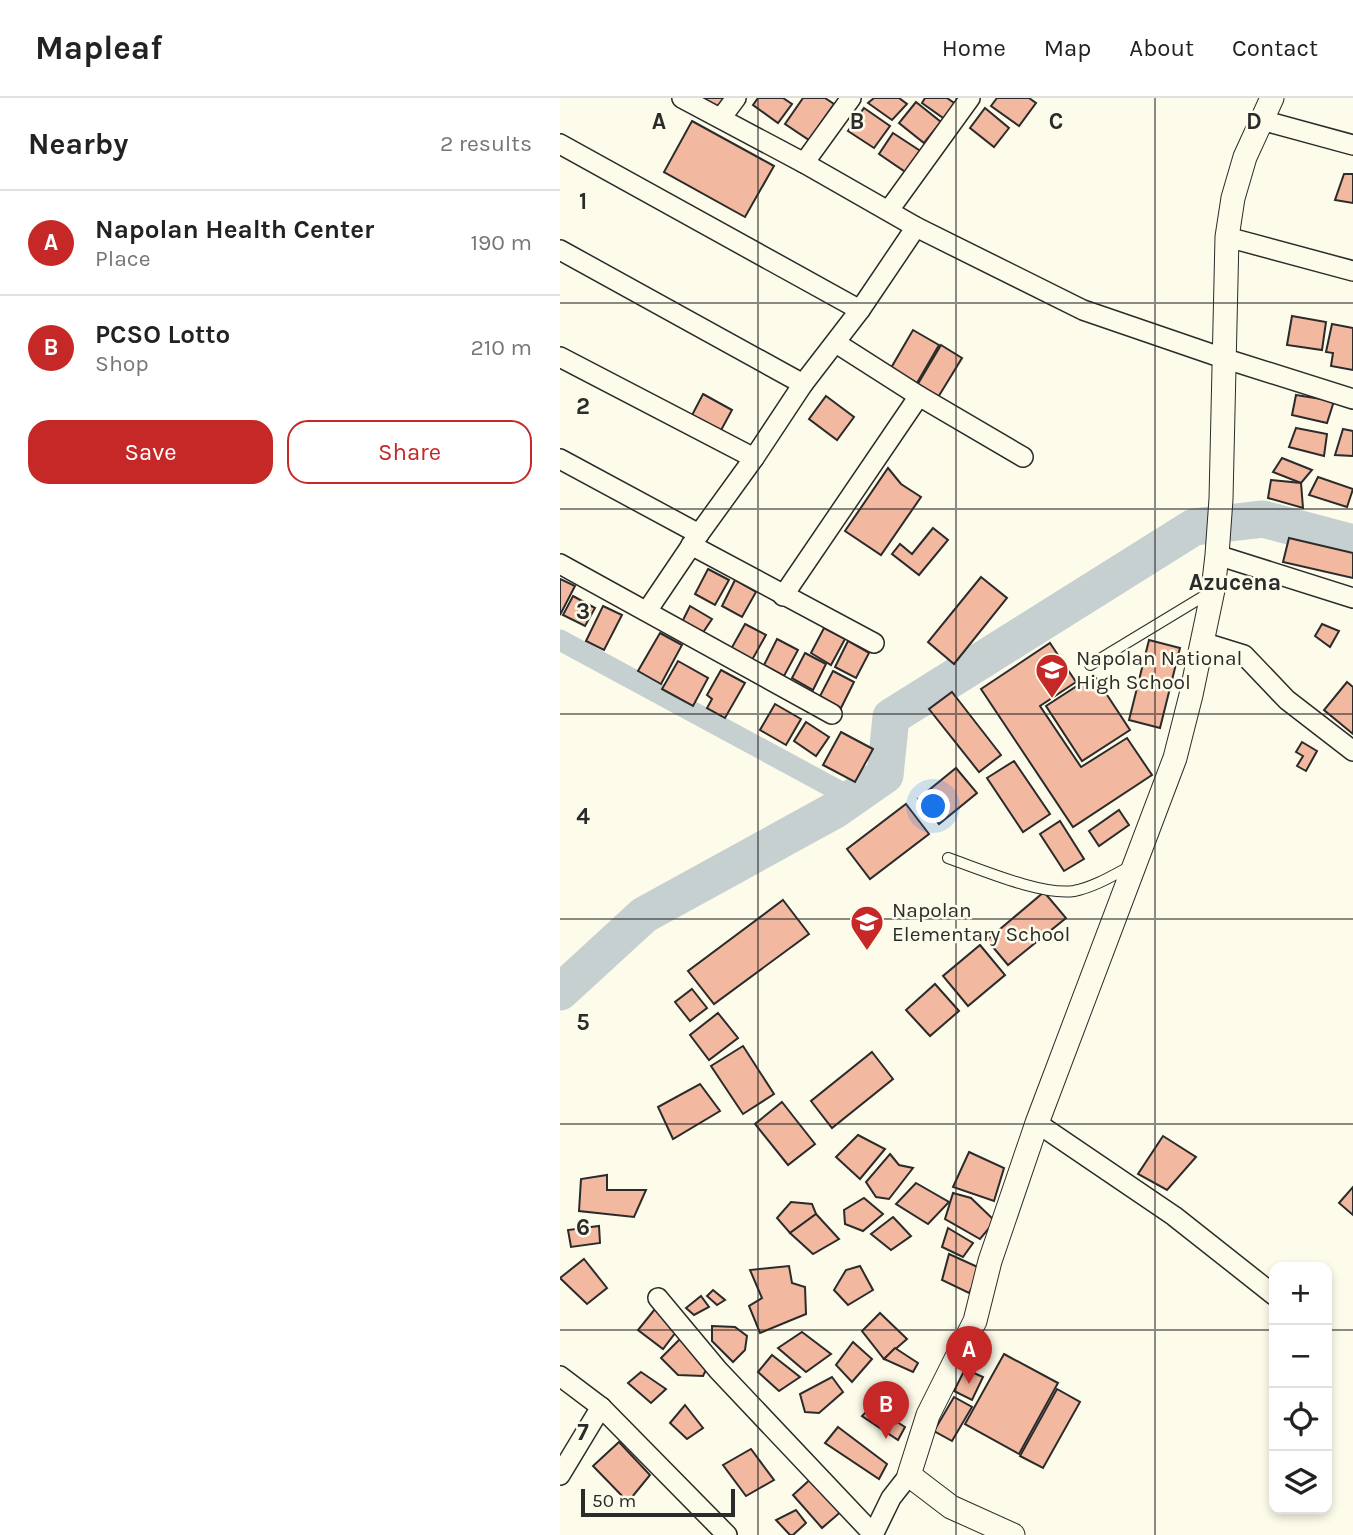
<!DOCTYPE html>
<meta charset="utf-8">
<style>
body{margin:0;font-family:Karla,sans-serif;background:#f2f2f2;color:#222}
.controls{position:absolute;right:21px;bottom:21px;display:grid;overflow:hidden;border-radius:14px;box-shadow:0 4px 10px #0003}
.controls button{width:63px;height:63px;display:grid;place-items:center;padding:0;border:0;border-bottom:2px solid #e0e0e0;background:#fff;color:#222;font:35px sans-serif}
.scale{position:absolute;left:21px;bottom:18px;width:154px;box-sizing:border-box;padding-left:7px;border:4px solid #2b2b2b;border-top:0;font-size:19px;line-height:24px;white-space:nowrap;color:#2b2b2b;-webkit-text-stroke:5px #fdfbea;paint-order:stroke}
.you{position:absolute;left:374px;top:709px;width:24px;height:24px;margin:-18px;border:5px solid #fff;border-radius:50%;background:#1a73e8;box-shadow:0 0 0 10px #1a73e833}
.badge{display:grid;place-items:center;width:46px;height:46px;border-radius:50%;background:#c62828;color:#fff;font-size:23px;font-weight:700}
.pin{position:absolute;translate:-50% -58px;filter:drop-shadow(0 2px 4px #0008)}
.pin::after{content:'';position:absolute;top:37px;width:24px;height:21px;background:inherit;clip-path:polygon(0 0,100% 0,50% 100%)}
.list{margin:0;padding:0;list-style:none}
h2{display:flex;justify-content:space-between;align-items:center;height:91px;margin:0;padding:0 28px;font-size:30px}
h2 small{font-size:23px;font-weight:400;color:#767676}
.list li{display:grid;grid-template-columns:46px 1fr auto;gap:21px;align-items:center;box-sizing:border-box;height:105px;padding:0 28px;border-top:2px solid #e0e0e0}
.list b{display:block;font-size:26px;white-space:nowrap}
.list p{margin:0;font-size:23px;white-space:nowrap;color:#767676}
.list em{font-size:23px;font-style:normal;color:#767676}
.actions{display:flex;gap:14px;padding:21px 28px}
.actions a{flex:1;padding:16px 0;border:2px solid #c62828;border-radius:21px;text-align:center;font-size:24px;color:#c62828}
.actions .main{background:#c62828;color:#fff}
.icon{flex:none;width:38px;height:38px;fill:none;stroke:currentColor;stroke-width:2;stroke-linecap:round;stroke-linejoin:round}
.map{position:relative;flex:none;width:793px;height:1437px;overflow:hidden}
header{display:flex;align-items:center;gap:42px;box-sizing:border-box;height:98px;padding:0 35px;background:#fff;border-bottom:2px solid #e0e0e0}
header strong{font-size:33px}
nav{display:flex;gap:38px;margin-inline-start:auto;font-size:24px}
main{display:flex}
aside{flex:1;background:#fff}
.map>svg:first-child{display:block}
.lines{fill:none;stroke-linecap:round;stroke-linejoin:round}
.canal{stroke:#c7d0d0;stroke-width:21}
.river{stroke:#c7d0d0;stroke-width:37}
.building{fill:#f2b8a0;stroke:#2b2b2b;stroke-width:2}
.service-casing{stroke:#2b2b2b;stroke-width:12}
.minor-casing{stroke:#2b2b2b;stroke-width:22}
.tertiary-casing{stroke:#2b2b2b;stroke-width:25}
.service{stroke:#fdfbea;stroke-width:10}
.minor{stroke:#fdfbea;stroke-width:19}
.tertiary{stroke:#fdfbea;stroke-width:23}
.grid{fill:none;stroke:#2b2b2b;stroke-width:2;stroke-opacity:0.55}
.labels{text-anchor:middle;stroke-width:5;stroke-linejoin:round;paint-order:stroke}
.poi-label{font-size:21px;fill:#2b2b2b;stroke:#fdfbea;text-anchor:start}
.neighbourhood-label{font-size:23px;font-weight:bold;fill:#2b2b2b;stroke:#fdfbea}
.grid-label{font-size:23px;text-anchor:middle;font-weight:bold;fill:#2b2b2b;stroke:#fdfbea;stroke-width:5;stroke-linejoin:round;paint-order:stroke}
</style>
<header>
<strong>Mapleaf</strong>
<nav><a>Home</a><a>Map</a><a>About</a><a>Contact</a></nav>
</header>
<main>
<aside>
<h2>Nearby<small>2 results</small></h2>
<ul class="list">
<li><span class="badge">A</span><div><b>Napolan Health Center</b><p>Place</p></div><em>190 m</em></li>
<li><span class="badge">B</span><div><b>PCSO Lotto</b><p>Shop</p></div><em>210 m</em></li>
</ul>
<div class="actions"><a class="main">Save</a><a>Share</a></div>
</aside>
<div class="map">
<svg width="793" height="1437" viewBox="0 0 793 1437">
<rect width="100%" height="100%" fill="#fdfbea"/>
<g class="lines">
<polyline class="canal" points="0,542 292,700"/>
<polyline class="river" points="0,894 84,817 275,712 325,677 331,619 634,429 703,421 793,445"/>
</g>
<g class="building">
<polygon points="138,0 169,0 159,13"/>
<polygon points="198,0 223,0 232,6 218,25 193,7"/>
<polygon points="243,0 265,0 274,6 249,42 225,26"/>
<polygon points="314,0 339,0 347,6 332,22 308,5"/>
<polygon points="365,0 387,0 397,7 386,22 362,5"/>
<polygon points="437,0 469,0 476,5 459,28 431,8"/>
<polygon points="356,4 381,24 364,45 339,25"/>
<polygon points="304,10 330,28 314,50 288,33"/>
<polygon points="425,10 449,30 434,49 410,30"/>
<polygon points="132,23 214,68 185,119 104,74"/>
<polygon points="333,35 362,54 347,75 319,56"/>
<polygon points="784,76 793,76 793,105 775,102"/>
<polygon points="732,218 766,224 762,252 727,247"/>
<polygon points="772,226 793,230 793,272 771,268 773,255 766,254"/>
<polygon points="353,232 379,247 357,285 331,270"/>
<polygon points="381,247 402,260 377,301 356,289"/>
<polygon points="143,296 172,312 159,336 130,321"/>
<polygon points="736,297 774,303 767,325 732,317"/>
<polygon points="266,298 294,319 277,342 249,321"/>
<polygon points="736,330 767,336 764,358 729,349"/>
<polygon points="783,331 793,333 793,358 775,357"/>
<polygon points="722,360 752,372 741,385 713,374"/>
<polygon points="328,370 341,386 361,399 321,457 285,433"/>
<polygon points="758,379 793,391 787,409 749,397"/>
<polygon points="711,382 741,385 743,410 708,400"/>
<polygon points="373,430 388,442 359,477 332,456 340,446 352,456"/>
<polygon points="729,440 793,455 793,480 723,464"/>
<polygon points="148,471 169,482 155,507 135,496"/>
<polygon points="421,479 447,500 394,566 368,544"/>
<polygon points="0,481 15,488 0,517"/>
<polygon points="175,482 196,494 182,519 162,508"/>
<polygon points="13,498 35,510 25,528 3,517"/>
<polygon points="43,508 62,517 44,552 26,543"/>
<polygon points="130,508 152,521 140,539 120,528"/>
<polygon points="185,526 206,537 192,562 171,551"/>
<polygon points="762,526 779,533 770,549 755,538"/>
<polygon points="264,530 285,541 271,567 251,555"/>
<polygon points="100,535 122,547 101,586 78,573"/>
<polygon points="217,541 238,552 224,578 204,567"/>
<polygon points="589,542 620,550 600,630 569,622"/>
<polygon points="288,543 309,555 296,580 275,569"/>
<polygon points="490,545 516,584 480,608 521,669 567,640 592,677 513,729 421,591"/>
<polygon points="245,555 266,566 253,592 232,580"/>
<polygon points="118,563 148,580 133,608 102,591"/>
<polygon points="161,572 185,585 165,620 147,610 152,601 147,597"/>
<polygon points="273,573 294,584 281,610 260,598"/>
<polygon points="534,577 570,632 522,663 486,608"/>
<polygon points="787,584 793,589 793,636 764,612"/>
<polygon points="392,594 441,657 419,674 369,611"/>
<polygon points="215,606 241,621 226,647 200,632"/>
<polygon points="246,624 269,639 256,658 234,643"/>
<polygon points="281,634 313,651 295,684 263,667"/>
<polygon points="742,644 757,653 746,673 737,668 743,658 736,654"/>
<polygon points="454,663 490,716 463,734 427,680"/>
<polygon points="396,670 417,695 379,726 358,701"/>
<polygon points="346,706 369,736 310,781 287,751"/>
<polygon points="559,712 569,727 539,748 529,733"/>
<polygon points="500,723 524,761 504,773 480,736"/>
<polygon points="484,794 506,820 448,867 427,842"/>
<polygon points="223,802 249,836 154,906 128,873"/>
<polygon points="420,847 445,877 408,908 383,878"/>
<polygon points="375,886 399,913 370,938 346,912"/>
<polygon points="132,891 147,910 130,923 115,904"/>
<polygon points="158,915 178,940 149,962 130,937"/>
<polygon points="183,948 214,996 183,1016 151,968"/>
<polygon points="312,954 333,981 272,1030 251,1003"/>
<polygon points="140,986 160,1013 113,1041 98,1009"/>
<polygon points="222,1004 255,1046 228,1067 195,1026"/>
<polygon points="298,1037 325,1051 300,1081 276,1059"/>
<polygon points="603,1038 636,1059 607,1092 578,1076"/>
<polygon points="409,1054 444,1070 434,1103 393,1089"/>
<polygon points="330,1056 339,1067 353,1070 329,1101 316,1099 306,1084"/>
<polygon points="47,1077 47,1092 86,1092 74,1119 19,1113 21,1081"/>
<polygon points="356,1085 389,1104 368,1126 336,1106"/>
<polygon points="793,1089 793,1117 779,1105"/>
<polygon points="393,1095 411,1100 435,1123 420,1141 385,1121"/>
<polygon points="304,1100 323,1116 303,1133 285,1126 284,1112"/>
<polygon points="231,1104 252,1106 256,1116 230,1135 217,1120"/>
<polygon points="256,1116 279,1141 253,1156 230,1135"/>
<polygon points="333,1119 351,1138 331,1152 311,1136"/>
<polygon points="39,1128 40,1145 11,1149 8,1132"/>
<polygon points="388,1130 413,1145 403,1159 382,1149"/>
<polygon points="389,1156 422,1171 409,1195 382,1182"/>
<polygon points="24,1161 47,1190 27,1206 0,1180"/>
<polygon points="229,1168 232,1185 245,1189 246,1216 200,1235 189,1208 202,1200 190,1172"/>
<polygon points="300,1168 313,1192 288,1207 274,1192 286,1172"/>
<polygon points="153,1192 165,1202 157,1207 147,1198"/>
<polygon points="141,1198 149,1209 134,1217 126,1210"/>
<polygon points="95,1211 119,1230 103,1251 78,1232"/>
<polygon points="320,1215 347,1241 324,1261 302,1233"/>
<polygon points="152,1228 175,1229 187,1238 185,1252 173,1264 152,1243"/>
<polygon points="242,1234 271,1256 246,1274 218,1250"/>
<polygon points="120,1241 148,1268 143,1278 118,1277 101,1260"/>
<polygon points="293,1244 312,1261 292,1284 276,1267"/>
<polygon points="335,1250 358,1265 353,1274 324,1261"/>
<polygon points="444,1256 498,1285 459,1356 405,1326"/>
<polygon points="212,1257 240,1279 219,1293 198,1274"/>
<polygon points="405,1271 423,1279 412,1302 394,1293"/>
<polygon points="81,1274 106,1291 91,1305 68,1285"/>
<polygon points="272,1279 283,1294 259,1315 245,1314 240,1296"/>
<polygon points="497,1291 520,1304 483,1370 460,1358"/>
<polygon points="394,1299 412,1309 392,1343 374,1333"/>
<polygon points="125,1307 143,1330 127,1341 110,1325"/>
<polygon points="312,1308 345,1329 338,1342 302,1318"/>
<polygon points="278,1329 327,1366 319,1381 265,1345"/>
<polygon points="59,1344 90,1377 68,1404 33,1368"/>
<polygon points="191,1351 214,1382 186,1398 163,1367"/>
<polygon points="254,1378 283,1412 262,1430 233,1397"/>
<polygon points="236,1412 246,1425 233,1437 230,1437 216,1422"/>
</g>
<g class="lines">
<defs>
<g id="service">
<polyline points="530,567 649,495"/>
<path d="M 388,760 C 420,771 482,798 514,793 C 534,789 552,778 569,769"/>
</g>
<g id="minor">
<polyline points="122,0 244,65 356,129 523,212 663,260 793,301"/>
<polyline points="161,20 176,0"/>
<polyline points="701,22 793,47"/>
<polyline points="0,46 300,212"/>
<polyline points="244,65 291,0"/>
<polyline points="329,112 410,0"/>
<polyline points="667,139 793,173"/>
<polyline points="0,152 243,286"/>
<polyline points="276,245 359,298 463,359"/>
<polyline points="0,259 194,360"/>
<polyline points="0,361 139,436"/>
<polyline points="131,447 314,545"/>
<polyline points="657,457 793,500"/>
<polyline points="0,466 272,616"/>
<polyline points="223,498 359,298"/>
<polyline points="87,513 139,436 194,360 243,286 300,212 356,129"/>
<polyline points="642,544 684,557 727,602 793,653"/>
<polyline points="477,1025 614,1118 714,1197"/>
<polyline points="98,1200 158,1272 313,1436"/>
<polyline points="0,1278 41,1309 167,1437"/>
<polyline points="0,1377 41,1309"/>
<polyline points="313,1437 331,1400 349,1377"/>
</g>
<polyline id="tertiary" points="453,1437 391,1409 349,1377 368,1317 415,1223 430,1163 477,1025 615,660 631,597 653,492 657,457 661,401 667,139 673,100 685,59 712,0"/>
</defs>
<use href="#service" class="service-casing"/>
<use href="#minor" class="minor-casing"/>
<use href="#tertiary" class="tertiary-casing"/>
<use href="#service" class="service"/>
<use href="#minor" class="minor"/>
<use href="#tertiary" class="tertiary"/>
</g>
<path class="grid" d="M 198,0 L 198,1437M 396,0 L 396,1437M 595,0 L 595,1437M 0,205 L 793,205M 0,411 L 793,411M 0,616 L 793,616M 0,821 L 793,821M 0,1026 L 793,1026M 0,1232 L 714,1232M 767,1232 L 793,1232"/>
<defs>
<symbol id="school-pin" viewBox="-11 -11 22 30"><path d="M0 17L-7.5 6A9.5 9.5 0 1 1 7.5 6Z" fill="#c62828" stroke="#fdfbea"/><path d="M0-5L7-2L0 1L-7-2ZM-4 1L0 2.5L4 1V4Q0 6-4 4Z" fill="#fff"/></symbol>
</defs>
<g fill-rule="evenodd">
<use href="#school-pin" x="473" y="553" width="38" height="52"/>
<use href="#school-pin" x="288" y="805" width="38" height="52"/>
</g>
<g class="labels">
<g class="poi-label">
<text x="516" y="567">Napolan National<tspan x="516" dy="24">High School</tspan></text>
<text x="332" y="819">Napolan<tspan x="332" dy="24">Elementary School</tspan></text>
</g>
<g class="neighbourhood-label">
<text x="675" y="492">Azucena</text>
</g>
</g>
<g class="grid-label">
<text x="99" y="31">A</text>
<text x="297" y="31">B</text>
<text x="496" y="31">C</text>
<text x="694" y="31">D</text>
<text x="23" y="111">1</text>
<text x="23" y="316">2</text>
<text x="23" y="521">3</text>
<text x="23" y="726">4</text>
<text x="23" y="932">5</text>
<text x="23" y="1137">6</text>
<text x="23" y="1342">7</text>
</g>
</svg>
<div class="controls">
<button>+</button>
<button>−</button>
<button><svg class="icon" aria-label="locate" viewBox="0 0 24 24"><circle cx="12" cy="12" r="6"/><path d="M12 2v4M12 18v4M2 12h4M18 12h4"/></svg></button>
<button><svg class="icon" aria-label="layers" viewBox="0 0 24 24"><path d="M12 4l9 5-9 5-9-5zM3 14l9 5 9-5"/></svg></button>
</div>
<div class="scale">50 m</div>
<div class="you"></div>
<div class="pin badge" style="left:409px;top:1286px">A</div>
<div class="pin badge" style="left:326px;top:1341px">B</div>
</div>
</main>
